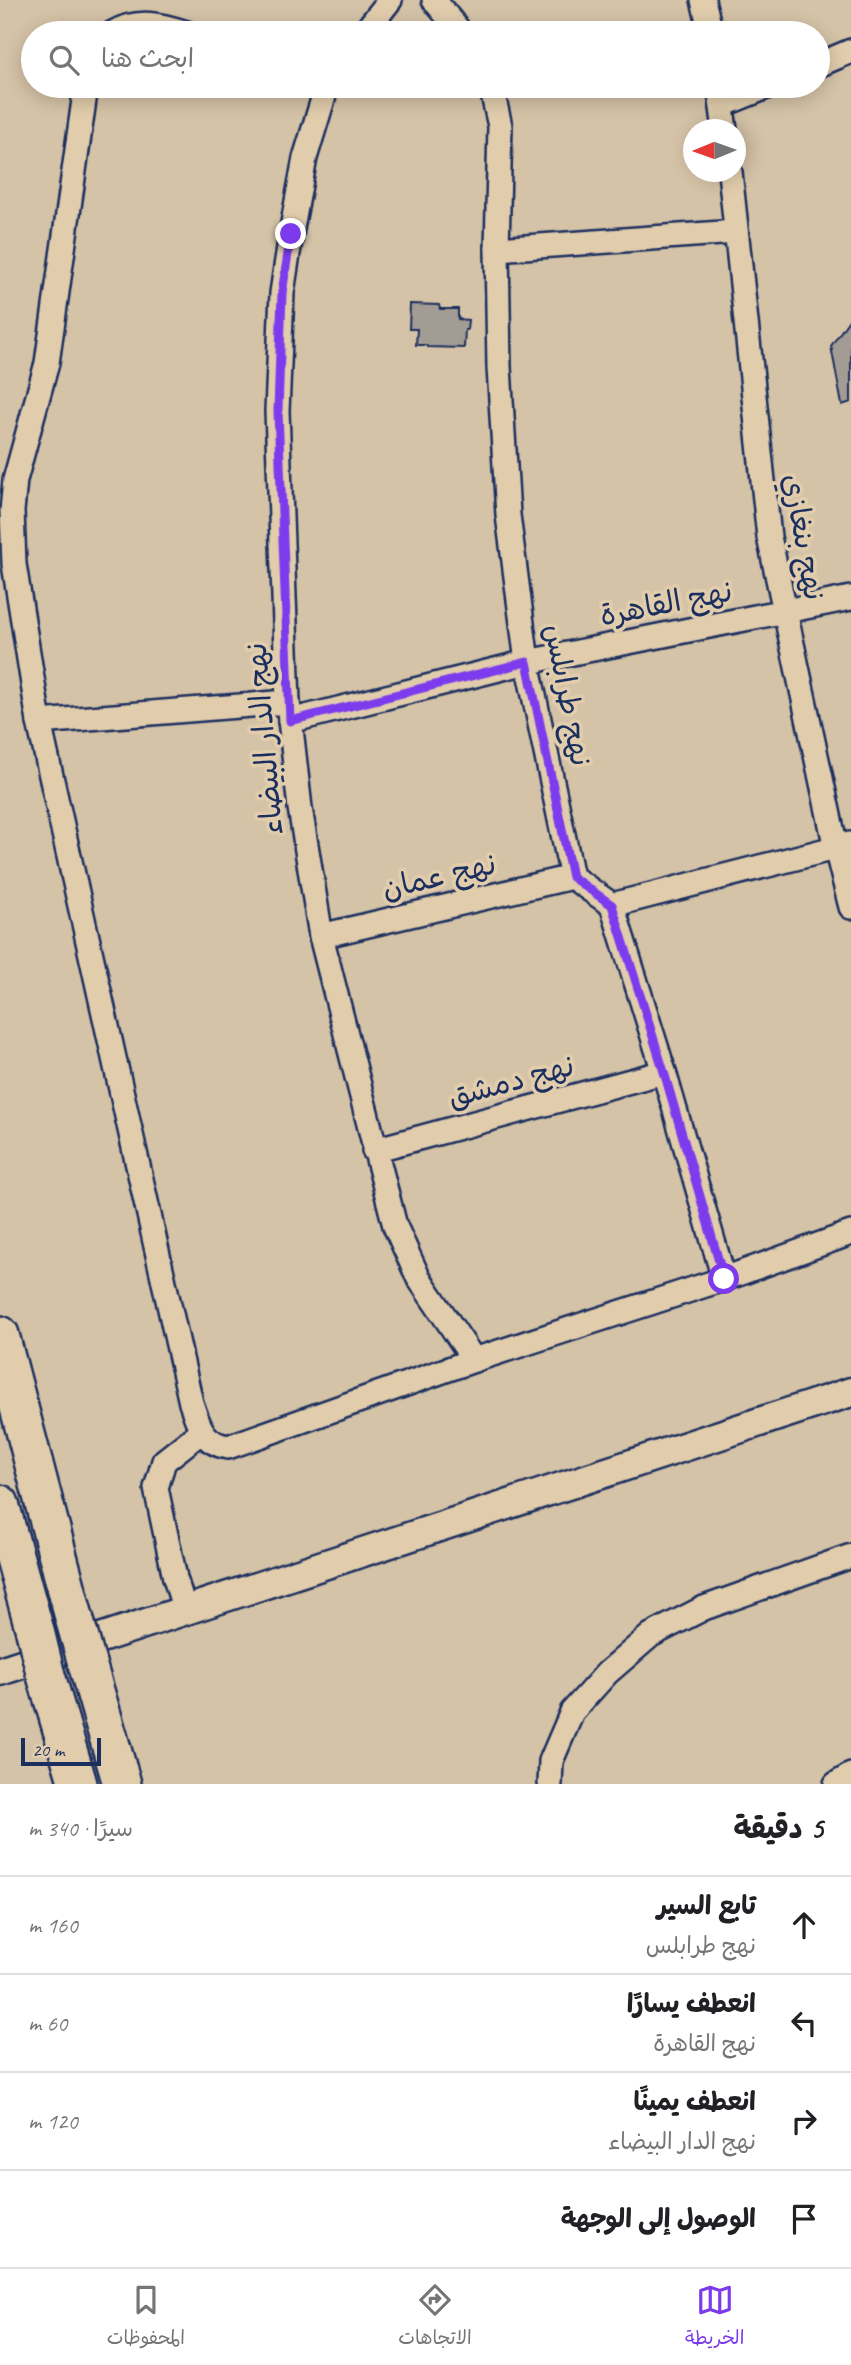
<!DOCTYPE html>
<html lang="ar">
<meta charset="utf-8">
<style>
body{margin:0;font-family:Caveat,"Playpen Sans Arabic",sans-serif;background:#f2f2f2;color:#202124;direction:rtl}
.compass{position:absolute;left:683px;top:119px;width:63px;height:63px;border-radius:50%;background:#fff;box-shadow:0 4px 18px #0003;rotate:269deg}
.scale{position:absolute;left:21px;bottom:18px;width:80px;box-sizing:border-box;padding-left:7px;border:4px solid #1b2f5e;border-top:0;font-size:19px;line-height:24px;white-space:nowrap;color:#1b2f5e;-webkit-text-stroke:5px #e1cdac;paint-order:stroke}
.stop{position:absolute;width:21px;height:21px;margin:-16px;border:5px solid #7c3aed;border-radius:50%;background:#fff}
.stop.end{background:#7c3aed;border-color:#fff;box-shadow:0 2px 7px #0008}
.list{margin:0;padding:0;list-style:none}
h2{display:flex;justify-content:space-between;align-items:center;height:91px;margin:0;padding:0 28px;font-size:30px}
h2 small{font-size:23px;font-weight:400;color:#757577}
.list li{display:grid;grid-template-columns:46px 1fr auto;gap:21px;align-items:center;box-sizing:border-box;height:98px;padding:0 28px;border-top:2px solid #e0e0e0}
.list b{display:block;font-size:26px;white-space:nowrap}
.list p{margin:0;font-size:23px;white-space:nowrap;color:#757577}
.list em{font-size:23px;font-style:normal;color:#757577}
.icon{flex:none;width:38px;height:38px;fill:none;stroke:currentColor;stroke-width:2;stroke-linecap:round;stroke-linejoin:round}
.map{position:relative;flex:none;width:851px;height:1784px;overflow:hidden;direction:ltr}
.search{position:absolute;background:#fff;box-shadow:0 4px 18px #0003;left:21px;right:21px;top:21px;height:77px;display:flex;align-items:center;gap:18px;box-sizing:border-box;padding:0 24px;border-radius:38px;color:#757577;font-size:26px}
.sheet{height:483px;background:#fff}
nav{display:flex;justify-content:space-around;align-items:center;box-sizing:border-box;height:98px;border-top:2px solid #e0e0e0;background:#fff;font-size:19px;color:#757577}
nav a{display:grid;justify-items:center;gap:4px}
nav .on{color:#7c3aed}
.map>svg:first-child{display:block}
.building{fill:#a39c94;stroke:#1b2f5e;stroke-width:2}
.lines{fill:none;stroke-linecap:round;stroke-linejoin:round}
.minor-casing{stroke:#1b2f5e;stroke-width:28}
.tertiary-casing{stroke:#1b2f5e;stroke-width:33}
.trunk-casing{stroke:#1b2f5e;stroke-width:42}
.minor{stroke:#e1cdac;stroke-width:23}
.tertiary{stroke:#e1cdac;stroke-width:28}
.trunk{stroke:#e1cdac;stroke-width:37}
.trunk-bridge-casing{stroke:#1b2f5e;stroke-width:42;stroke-linecap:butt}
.trunk-bridge{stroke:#e1cdac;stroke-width:37}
.route{stroke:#7c3aed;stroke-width:9}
.labels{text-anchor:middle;stroke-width:7;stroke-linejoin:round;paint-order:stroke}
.street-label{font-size:30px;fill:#1b2f5e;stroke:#e1cdac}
</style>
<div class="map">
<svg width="851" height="1784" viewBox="0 0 851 1784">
<rect width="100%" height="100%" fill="#d5c3a7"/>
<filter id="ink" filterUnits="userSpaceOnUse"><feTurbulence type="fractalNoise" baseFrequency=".0143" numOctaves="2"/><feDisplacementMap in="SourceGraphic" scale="14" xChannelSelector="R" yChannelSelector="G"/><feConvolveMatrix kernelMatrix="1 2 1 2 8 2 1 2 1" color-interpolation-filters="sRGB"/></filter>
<g filter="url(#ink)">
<g class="building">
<polygon points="410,304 439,305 440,309 458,309 458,319 468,320 467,330 465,330 464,348 427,347 426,345 416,345 417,329 409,329"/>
<polygon points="851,317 851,402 842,405 831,346"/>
</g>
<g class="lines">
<defs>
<g id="minor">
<polyline points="434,0 461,33"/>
<polyline points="703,0 711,33"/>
<path d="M 113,33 C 138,18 162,25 187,33"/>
<polyline points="364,33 390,0"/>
<polyline points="818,65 851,51"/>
<path d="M 86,86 L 47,363 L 15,480 L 12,511 L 14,564 L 39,722 L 191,1403 C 199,1425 202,1443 228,1447 L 474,1360 L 724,1279 L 851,1233"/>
<polyline points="327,86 305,158 291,234 282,293 277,411 288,702 300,808 321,936 395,1226 418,1277 474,1360"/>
<polyline points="491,86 500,126 497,249 499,367 508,515 527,662 572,877 612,905 664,1072 724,1279"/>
<polyline points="719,86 725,130"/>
<polyline points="722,105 769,86"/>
<polyline points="730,172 769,537 836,848 851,907"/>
<polyline points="497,249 736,232"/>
<polyline points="290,721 527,662 851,598"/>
<polyline points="39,722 288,702"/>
<polyline points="612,905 850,844"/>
<polyline points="321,936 572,877"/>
<polyline points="374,1150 664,1072"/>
<polyline points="185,1611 175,1578 156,1488 164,1461 202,1431"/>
<polyline points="550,1784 551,1761 572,1712 607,1673 651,1635 704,1608 851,1556"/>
<polyline points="836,1784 851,1775"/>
</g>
<polyline id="tertiary" points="0,1671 851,1392"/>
<g id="trunk">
<polyline points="0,1335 75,1621"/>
<polyline points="0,1504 35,1631"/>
<polyline points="86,1660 122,1784"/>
<polyline points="45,1672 78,1784"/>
</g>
</defs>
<use href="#minor" class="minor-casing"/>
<use href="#tertiary" class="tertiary-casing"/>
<use href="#trunk" class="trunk-casing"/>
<use href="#minor" class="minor"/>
<use href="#tertiary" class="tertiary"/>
<use href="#trunk" class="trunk"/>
<defs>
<g id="trunk-bridge">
<polyline points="75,1621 86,1660"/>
<polyline points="35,1631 45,1672"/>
</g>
</defs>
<use href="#trunk-bridge" class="trunk-bridge-casing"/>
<use href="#trunk-bridge" class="trunk-bridge"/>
</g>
</g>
<g class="lines" filter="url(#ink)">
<polyline class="route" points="291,234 282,293 278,411 290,721 527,662 572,877 612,905 664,1072 724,1279"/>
</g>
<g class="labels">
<g class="street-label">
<text transform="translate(804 537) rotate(80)" y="10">نهج بنغازي</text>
<text transform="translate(666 603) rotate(-11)" y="10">نهج القاهرة</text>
<text transform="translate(568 695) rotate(79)" y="10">نهج طرابلس</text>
<text transform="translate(264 739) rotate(-95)" y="10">نهج الدار البيضاء</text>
<text transform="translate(439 876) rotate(-13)" y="10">نهج عمان</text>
<text transform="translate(511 1081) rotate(-15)" y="10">نهج دمشق</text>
</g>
</g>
</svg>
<svg class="compass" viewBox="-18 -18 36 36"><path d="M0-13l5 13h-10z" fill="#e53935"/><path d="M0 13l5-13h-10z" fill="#757577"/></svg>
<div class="scale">20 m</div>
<div class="stop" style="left:724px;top:1279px"></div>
<div class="stop end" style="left:291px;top:234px"></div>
<div class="search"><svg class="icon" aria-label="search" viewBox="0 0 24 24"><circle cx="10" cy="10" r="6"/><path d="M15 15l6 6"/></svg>ابحث هنا</div>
</div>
<section class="sheet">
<h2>5 دقيقة<small>سيرًا · 340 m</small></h2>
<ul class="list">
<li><svg class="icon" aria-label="ahead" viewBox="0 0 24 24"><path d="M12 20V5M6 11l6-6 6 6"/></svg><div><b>تابع السير</b><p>نهج طرابلس</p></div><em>160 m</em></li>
<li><svg class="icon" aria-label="left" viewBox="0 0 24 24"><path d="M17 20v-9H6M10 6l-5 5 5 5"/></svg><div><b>انعطف يسارًا</b><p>نهج القاهرة</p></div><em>60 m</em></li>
<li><svg class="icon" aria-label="right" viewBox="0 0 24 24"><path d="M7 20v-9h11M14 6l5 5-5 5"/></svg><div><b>انعطف يمينًا</b><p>نهج الدار البيضاء</p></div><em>120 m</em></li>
<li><svg class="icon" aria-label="arrive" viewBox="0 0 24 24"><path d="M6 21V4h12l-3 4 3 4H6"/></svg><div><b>الوصول إلى الوجهة</b></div></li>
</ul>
</section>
<nav>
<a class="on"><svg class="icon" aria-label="map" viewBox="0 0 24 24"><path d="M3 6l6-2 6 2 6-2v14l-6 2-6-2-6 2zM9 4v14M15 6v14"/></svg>الخريطة</a>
<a><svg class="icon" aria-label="directions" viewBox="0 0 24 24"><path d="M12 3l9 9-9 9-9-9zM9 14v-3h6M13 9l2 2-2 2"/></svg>الاتجاهات</a>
<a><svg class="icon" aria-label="saved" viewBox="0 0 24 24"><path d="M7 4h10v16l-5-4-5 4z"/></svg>المحفوظات</a>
</nav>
